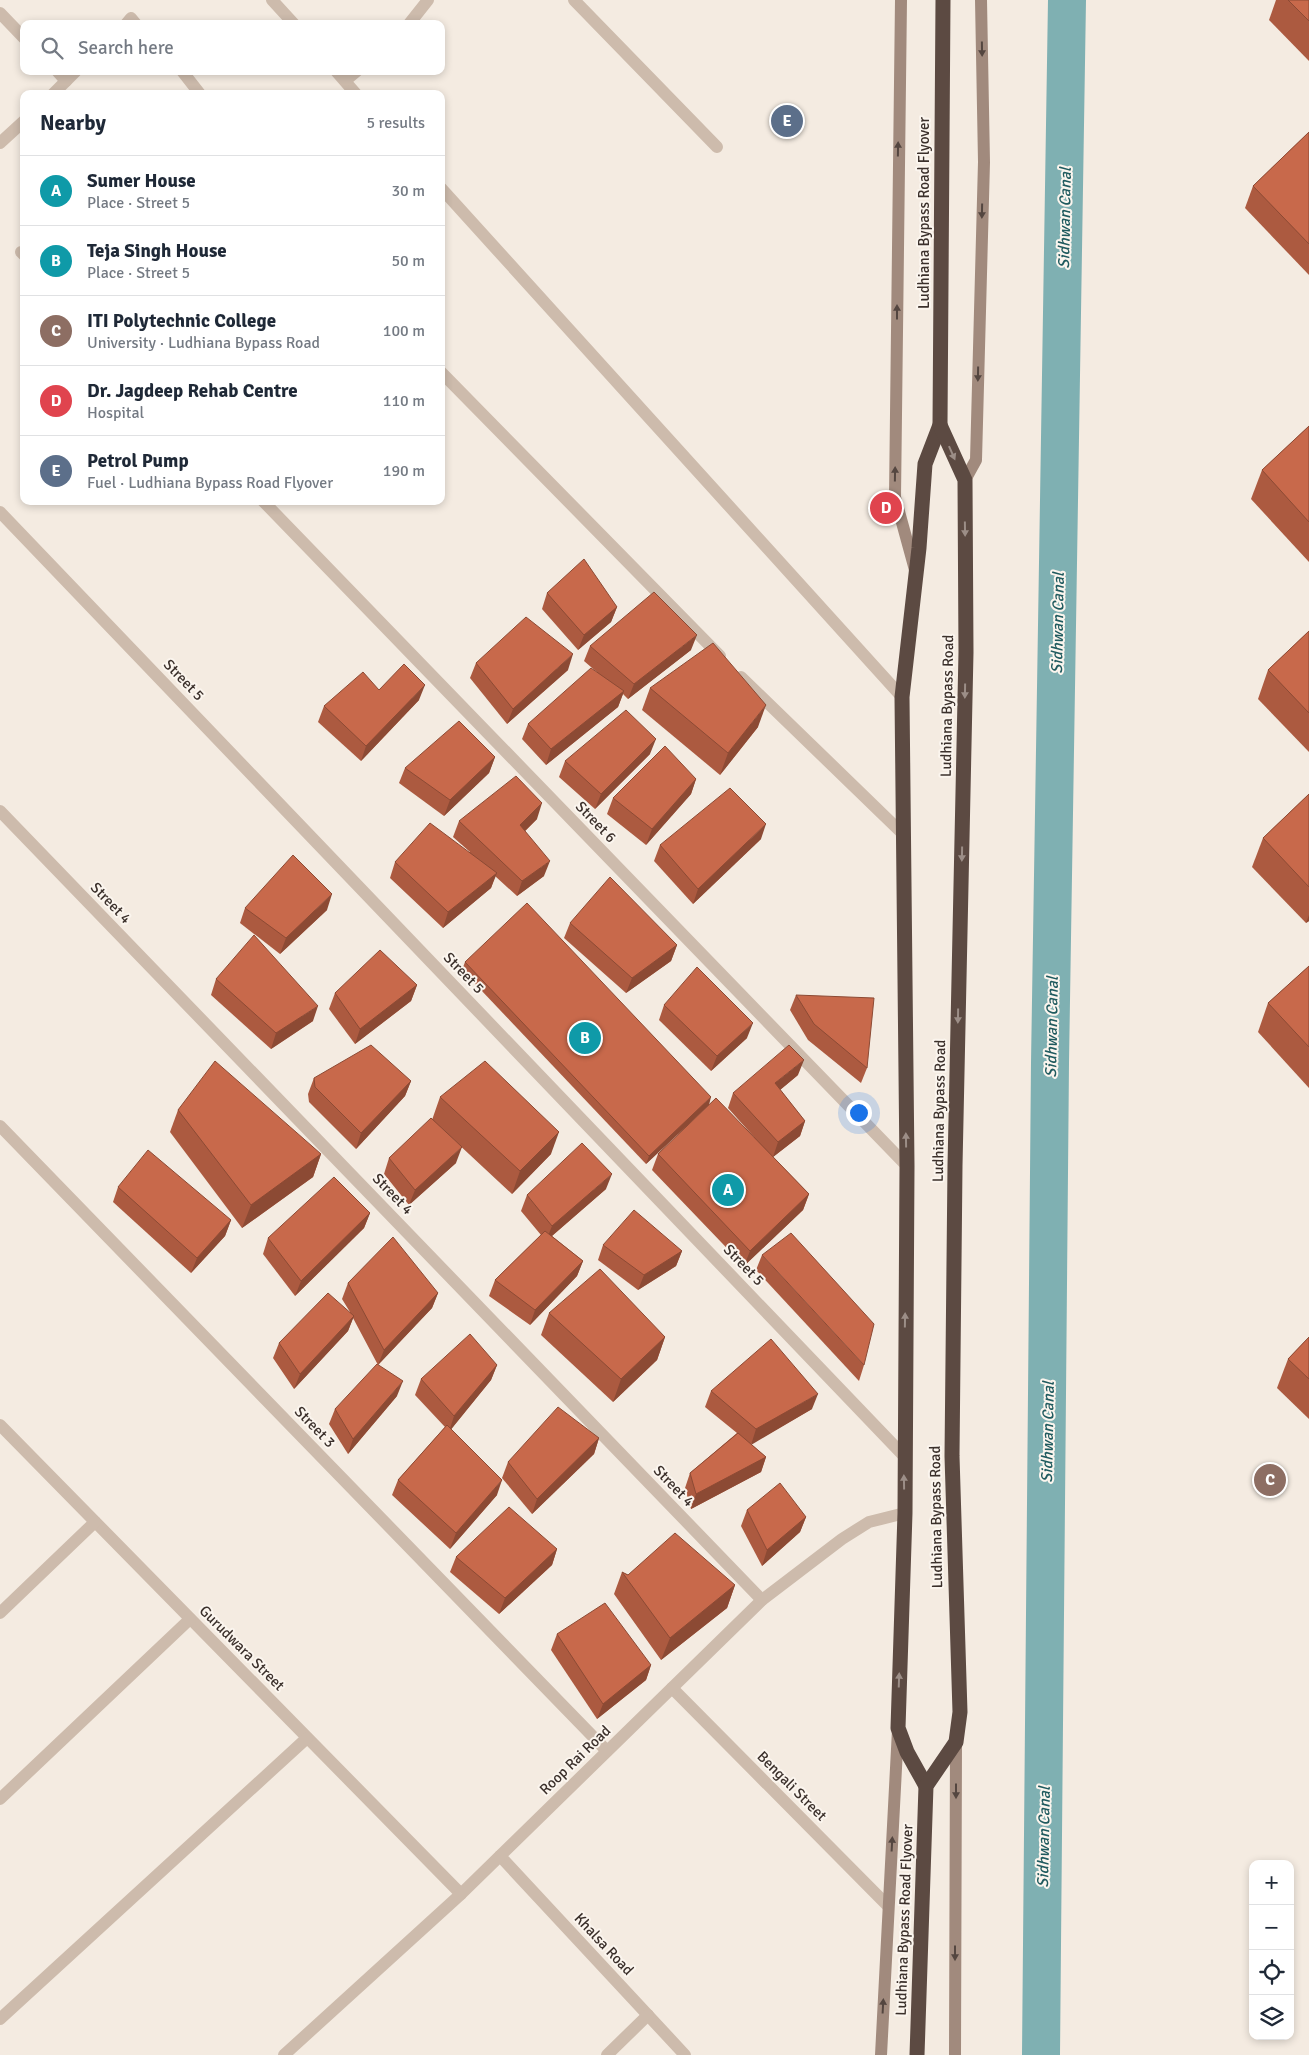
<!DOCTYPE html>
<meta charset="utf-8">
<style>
body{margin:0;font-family:Signika,sans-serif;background:#f2f2f3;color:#1f2937}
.controls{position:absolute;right:15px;bottom:15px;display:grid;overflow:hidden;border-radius:10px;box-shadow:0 2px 8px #0003}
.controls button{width:45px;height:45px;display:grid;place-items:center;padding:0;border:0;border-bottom:1px solid #e0e1e3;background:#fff;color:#1f2937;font:25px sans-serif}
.you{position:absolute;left:858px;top:1112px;width:18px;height:18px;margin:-12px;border:4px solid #fff;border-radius:50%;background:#1a73e8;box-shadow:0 0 0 8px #1a73e833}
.badge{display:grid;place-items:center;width:32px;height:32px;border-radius:50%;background:#0b8043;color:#fff;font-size:16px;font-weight:700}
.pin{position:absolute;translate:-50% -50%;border:2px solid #fff;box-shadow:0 1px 5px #0006}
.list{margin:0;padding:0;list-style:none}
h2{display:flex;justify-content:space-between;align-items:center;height:65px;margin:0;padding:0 20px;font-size:21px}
h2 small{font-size:16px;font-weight:400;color:#747a83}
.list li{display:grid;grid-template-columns:32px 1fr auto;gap:15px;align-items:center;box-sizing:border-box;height:70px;padding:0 20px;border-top:1px solid #e0e1e3}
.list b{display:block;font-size:19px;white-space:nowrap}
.list p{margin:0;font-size:16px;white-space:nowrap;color:#747a83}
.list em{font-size:16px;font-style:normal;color:#747a83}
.icon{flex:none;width:28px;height:28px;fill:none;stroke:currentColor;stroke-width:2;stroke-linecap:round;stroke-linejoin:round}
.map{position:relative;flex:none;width:1309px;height:2055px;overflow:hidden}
.search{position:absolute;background:#fff;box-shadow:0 2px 8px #0003;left:20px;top:20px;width:425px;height:55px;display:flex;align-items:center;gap:12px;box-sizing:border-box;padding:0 18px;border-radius:10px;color:#747a83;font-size:19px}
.panel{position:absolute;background:#fff;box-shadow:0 2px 8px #0003;left:20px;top:90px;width:425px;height:415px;border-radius:10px}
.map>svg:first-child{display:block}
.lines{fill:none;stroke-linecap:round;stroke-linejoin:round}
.canal{stroke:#7fb0b2;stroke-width:38}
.street{stroke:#cdbbac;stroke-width:12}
.secondary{stroke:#a18a7d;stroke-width:12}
.highway{stroke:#5c4a42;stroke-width:15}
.wall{fill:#ac5a40}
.shaded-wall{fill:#8c4a34}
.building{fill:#c8694b;stroke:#8c4a34}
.oneway{fill:#544640}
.oneway2{fill:#9c8e87}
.labels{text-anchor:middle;stroke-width:4;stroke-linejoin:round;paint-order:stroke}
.street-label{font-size:15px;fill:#3b302b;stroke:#fbf5ee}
.water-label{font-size:16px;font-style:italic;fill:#1f5a5e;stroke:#fbf5ee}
</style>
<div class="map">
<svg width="1309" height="2055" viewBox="0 0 1309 2055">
<rect width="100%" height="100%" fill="#f4ebe1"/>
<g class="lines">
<polyline class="canal" points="1041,2055 1050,1063 1067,0"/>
<g class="street">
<polyline points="272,0 294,24"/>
<polyline points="574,0 717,147"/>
<polyline points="0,13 24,38"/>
<polyline points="126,24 131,18 136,24"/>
<polyline points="409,24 428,0"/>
<polyline points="57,71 66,81"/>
<polyline points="182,71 200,94"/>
<polyline points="336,71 356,94"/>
<polyline points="345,81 357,71"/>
<polyline points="53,94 76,71"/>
<polyline points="0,143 24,121"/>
<polyline points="441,188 902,697"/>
<polyline points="21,252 24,255"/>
<polyline points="441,372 720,656"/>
<polyline points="263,501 907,1166"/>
<polyline points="0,512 904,1456"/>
<polyline points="741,677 903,834"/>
<polyline points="0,811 762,1600"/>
<polyline points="0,1126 607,1751"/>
<polyline points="0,1425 461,1894"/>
<polyline points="0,1613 95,1522"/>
<polyline points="672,1688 888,1906"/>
<polyline points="0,1799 190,1619"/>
<polyline points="500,1856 685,2055"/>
<polyline points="0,2019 307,1738"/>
<polyline points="284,2055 461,1894 762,1600 842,1539 869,1522 905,1513"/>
<polyline points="607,2055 648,2015"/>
</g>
<g class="secondary">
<polyline points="901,0 895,497 915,570"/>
<polyline points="965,480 976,460 984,162 981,0"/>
<polyline points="881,2055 898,1730"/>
<polyline points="955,2055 956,1742"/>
</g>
<g class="highway">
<polyline points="926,1786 907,1752 898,1728 905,1513 907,1166 902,697 919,548 925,464 940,425 943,0"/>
<polyline points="917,2055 926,1786 956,1742 960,1712 952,1456 955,1166 966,652 965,480 940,425"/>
</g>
</g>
<g class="wall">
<polygon points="1276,0 1309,0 1309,61 1269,20"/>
<polygon points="1309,132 1309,275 1245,208 1253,186"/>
<polygon points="1309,426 1309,562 1251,499 1262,470"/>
<polygon points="547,593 617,607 611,622 578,650 542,609"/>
<polygon points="1309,631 1309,752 1258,699 1268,670"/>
<polygon points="590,646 691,650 628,699 623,694 618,707 546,765 522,739 528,724 598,673 584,661"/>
<polygon points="476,663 568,670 507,724 470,678"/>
<polygon points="650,688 758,727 720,775 642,710"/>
<polygon points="379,690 419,700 361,761 318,722 324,706"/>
<polygon points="650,754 595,809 559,777 565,761"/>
<polygon points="495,757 489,773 444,816 399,783 405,768"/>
<polygon points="696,779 691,794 646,845 607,814 613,798"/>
<polygon points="1309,794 1309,921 1306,923 1252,867 1263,838"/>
<polygon points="537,819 525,831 544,876 517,896 495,876 491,888 443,928 390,878 395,862 470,852 453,837 459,821"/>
<polygon points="761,839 693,904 654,861 660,845"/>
<polygon points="245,908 327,910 280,954 240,923"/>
<polygon points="570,923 677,945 671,961 626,993 564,938"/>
<polygon points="465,962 709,1105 646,1164 462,970"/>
<polygon points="1309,966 1309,1088 1258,1032 1268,1003"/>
<polygon points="216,979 313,1021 271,1049 211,995"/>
<polygon points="417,985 411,1001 355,1044 329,1009 335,993"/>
<polygon points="796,995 867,1068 861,1083 808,1040 790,1010"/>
<polygon points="664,1005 747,1038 711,1071 659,1020"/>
<polygon points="798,1075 780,1090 805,1121 800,1136 773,1157 809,1194 803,1210 744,1266 652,1170 658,1154 754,1137 728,1108 733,1093"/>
<polygon points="314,1078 411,1081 405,1096 356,1149 309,1102 308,1094"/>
<polygon points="440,1097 551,1154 512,1194 440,1127 456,1163 409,1205 384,1174 389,1158 432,1120"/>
<polygon points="178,1110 321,1154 313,1177 242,1228 170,1132"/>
<polygon points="118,1187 231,1220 225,1236 191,1273 113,1202"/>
<polygon points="606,1189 552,1236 583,1261 577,1276 530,1325 489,1296 495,1280 541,1235 521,1211 527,1195"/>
<polygon points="370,1213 364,1228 295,1296 263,1254 268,1238"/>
<polygon points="603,1245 682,1251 676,1266 638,1290 598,1260"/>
<polygon points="762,1255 864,1365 859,1381 756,1270"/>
<polygon points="348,1283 438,1293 432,1308 378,1365 353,1318 348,1331 294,1389 273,1358 279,1343 350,1312 342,1299"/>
<polygon points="549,1313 665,1337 657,1360 613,1402 541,1335"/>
<polygon points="1309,1337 1309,1419 1277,1388 1288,1359"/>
<polygon points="497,1365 491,1380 451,1429 497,1495 450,1549 392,1495 398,1480 445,1427 415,1395 421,1379"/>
<polygon points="711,1391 812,1409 751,1444 766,1457 761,1472 691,1509 685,1488 690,1473 737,1433 705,1407"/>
<polygon points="397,1396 348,1454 329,1424 335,1409"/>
<polygon points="599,1438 594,1454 532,1514 502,1478 508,1462"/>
<polygon points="747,1510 806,1517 800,1532 762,1566 741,1526"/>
<polygon points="557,1549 552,1565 499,1614 450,1572 456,1557"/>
<polygon points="622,1572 628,1575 735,1585 727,1608 661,1660 614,1594"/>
<polygon points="557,1634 651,1665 646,1680 597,1719 551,1650"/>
</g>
<g class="shaded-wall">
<polygon points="617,607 611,622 578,650 584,635"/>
<polygon points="697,635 691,650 628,699 634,684"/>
<polygon points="573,654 568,670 507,724 513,709"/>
<polygon points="425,685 419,700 361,761 366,746"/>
<polygon points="624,691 618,707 546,765 551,749"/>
<polygon points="766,705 758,727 720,775 728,753"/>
<polygon points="656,739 650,754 595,809 601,794"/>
<polygon points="495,757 489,773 444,816 450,800"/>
<polygon points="696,779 691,794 646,845 652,829"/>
<polygon points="542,803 537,819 515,841 520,825"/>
<polygon points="766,824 761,839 693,904 698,889"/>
<polygon points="550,861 544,876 517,896 522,881"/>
<polygon points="497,873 491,888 443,928 448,912"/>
<polygon points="332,894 327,910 280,954 286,938"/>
<polygon points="1309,915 1309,921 1306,923"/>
<polygon points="677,945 671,961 626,993 632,978"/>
<polygon points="417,985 411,1001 355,1044 360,1029"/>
<polygon points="318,1006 313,1021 271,1049 276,1033"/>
<polygon points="753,1023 747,1038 711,1071 717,1056"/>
<polygon points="804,1060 798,1075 769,1099 775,1083"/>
<polygon points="411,1081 405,1096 356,1149 361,1133"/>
<polygon points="711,1097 709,1105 646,1164 649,1156"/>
<polygon points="805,1121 800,1136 773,1157 778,1142"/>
<polygon points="559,1132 551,1154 512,1194 520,1171"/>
<polygon points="462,1147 456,1163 409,1205 415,1190"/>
<polygon points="321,1154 313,1177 242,1228 251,1205"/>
<polygon points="612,1174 606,1189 546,1241 552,1226"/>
<polygon points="809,1194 803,1210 744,1266 750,1251"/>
<polygon points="370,1213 364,1228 295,1296 301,1281"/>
<polygon points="231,1220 225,1236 191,1273 197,1258"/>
<polygon points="682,1251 676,1266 638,1290 644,1275"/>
<polygon points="583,1261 577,1276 530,1325 535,1310"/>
<polygon points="438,1293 432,1308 378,1365 384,1350"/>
<polygon points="354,1316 348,1331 294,1389 300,1374"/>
<polygon points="665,1337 657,1360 613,1402 621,1379"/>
<polygon points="497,1365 491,1380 449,1432 454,1416"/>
<polygon points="403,1381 397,1396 348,1454 353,1439"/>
<polygon points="818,1394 812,1409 751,1445 756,1429"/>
<polygon points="599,1438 594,1454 532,1514 537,1499"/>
<polygon points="766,1457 761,1472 691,1509 696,1494"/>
<polygon points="502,1480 497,1495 450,1549 456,1533"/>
<polygon points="806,1517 800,1532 762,1566 767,1550"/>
<polygon points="557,1549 552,1565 499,1614 505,1598"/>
<polygon points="735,1585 727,1608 661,1660 670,1638"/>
<polygon points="651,1665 646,1680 597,1719 603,1704"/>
</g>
<g class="building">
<polygon points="1288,0 1309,0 1309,21"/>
<polygon points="1309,132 1309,244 1253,186"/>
<polygon points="1309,426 1309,522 1262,470"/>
<polygon points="584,559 617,607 584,635 547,593"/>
<polygon points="654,592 697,635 634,684 590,646"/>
<polygon points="526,617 573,654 513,709 476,663"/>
<polygon points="1309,631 1309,713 1268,670"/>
<polygon points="713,643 766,705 728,753 650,688"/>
<polygon points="404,664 425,685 366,746 324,706 363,672 379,690"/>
<polygon points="591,668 624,691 551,749 528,724"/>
<polygon points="626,710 656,739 601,794 565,761"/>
<polygon points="459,721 495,757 450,800 405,768"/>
<polygon points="665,746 696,779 652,829 613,798"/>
<polygon points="516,776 542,803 520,825 550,861 522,881 459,821"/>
<polygon points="730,788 766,824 698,889 660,845"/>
<polygon points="1309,794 1309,887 1263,838"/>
<polygon points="430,823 497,873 448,912 395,862"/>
<polygon points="293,855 332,894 286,938 245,908"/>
<polygon points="610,877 677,945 632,978 570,923"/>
<polygon points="527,903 711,1097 649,1156 465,962"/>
<polygon points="254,935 318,1006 276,1033 216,979"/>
<polygon points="380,950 417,985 360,1029 335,993"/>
<polygon points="1309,966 1309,1047 1268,1003"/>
<polygon points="697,967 753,1023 717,1056 664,1005"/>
<polygon points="796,995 874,998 867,1068 814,1024"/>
<polygon points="371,1045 411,1081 361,1133 315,1087 314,1078"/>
<polygon points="789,1045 804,1060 775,1083 805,1121 778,1142 733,1093"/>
<polygon points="215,1061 321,1154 251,1205 178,1110"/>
<polygon points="485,1061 559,1132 520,1171 440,1097"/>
<polygon points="716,1098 809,1194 750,1251 658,1154"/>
<polygon points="431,1118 462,1147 415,1190 389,1158"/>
<polygon points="582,1143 612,1174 552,1226 527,1195"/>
<polygon points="148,1150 231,1220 197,1258 118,1187"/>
<polygon points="334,1177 370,1213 301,1281 268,1238"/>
<polygon points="634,1210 682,1251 644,1275 603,1245"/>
<polygon points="545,1231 583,1261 535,1310 495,1280"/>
<polygon points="791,1233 874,1324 864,1365 762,1255"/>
<polygon points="393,1237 438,1293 384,1350 348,1283"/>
<polygon points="600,1269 665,1337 621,1379 549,1313"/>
<polygon points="328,1293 354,1316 300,1374 279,1343"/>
<polygon points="470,1334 497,1365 454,1416 421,1379"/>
<polygon points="1309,1337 1309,1379 1288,1359"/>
<polygon points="771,1339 818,1394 756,1429 711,1391"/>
<polygon points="377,1364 403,1381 353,1439 335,1409"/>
<polygon points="558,1407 599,1438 537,1499 508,1462"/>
<polygon points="447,1425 502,1480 456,1533 398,1480"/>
<polygon points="738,1433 766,1457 696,1494 690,1473"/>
<polygon points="780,1483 806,1517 767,1550 747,1510"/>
<polygon points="509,1507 557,1549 505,1598 456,1557"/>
<polygon points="675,1533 735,1585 670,1638 622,1572 628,1575"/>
<polygon points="605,1603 651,1665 603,1704 557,1634"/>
</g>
<defs><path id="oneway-solid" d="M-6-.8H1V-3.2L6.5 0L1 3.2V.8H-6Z" transform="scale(1.25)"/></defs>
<g class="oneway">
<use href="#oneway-solid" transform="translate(982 49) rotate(89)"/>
<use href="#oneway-solid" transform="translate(898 149) rotate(-89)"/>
<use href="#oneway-solid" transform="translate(982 211) rotate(91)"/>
<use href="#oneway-solid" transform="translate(897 312) rotate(-90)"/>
<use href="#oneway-solid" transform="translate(978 374) rotate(91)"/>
<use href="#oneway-solid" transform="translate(895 474) rotate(-89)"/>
<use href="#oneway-solid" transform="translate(956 1791) rotate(90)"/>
<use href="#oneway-solid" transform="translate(892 1844) rotate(-87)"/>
<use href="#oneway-solid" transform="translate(955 1953) rotate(90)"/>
<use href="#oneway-solid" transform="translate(883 2006) rotate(-87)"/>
</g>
<g class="oneway2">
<use href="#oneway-solid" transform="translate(952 453) rotate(66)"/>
<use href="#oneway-solid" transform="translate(965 529) rotate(89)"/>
<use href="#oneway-solid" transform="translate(965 691) rotate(91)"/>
<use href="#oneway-solid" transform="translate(962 854) rotate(91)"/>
<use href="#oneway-solid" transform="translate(958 1016) rotate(91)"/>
<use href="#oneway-solid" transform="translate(906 1140) rotate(-91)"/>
<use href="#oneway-solid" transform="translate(905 1320) rotate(-89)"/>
<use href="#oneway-solid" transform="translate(904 1482) rotate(-91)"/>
<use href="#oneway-solid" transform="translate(899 1680) rotate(-88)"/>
</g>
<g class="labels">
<g class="street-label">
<text transform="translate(924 213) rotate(-90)" y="5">Ludhiana Bypass Road Flyover</text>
<text transform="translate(184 680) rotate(46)" y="5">Street 5</text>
<text transform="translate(947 706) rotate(-89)" y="5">Ludhiana Bypass Road</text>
<text transform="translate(596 822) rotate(46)" y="5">Street 6</text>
<text transform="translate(111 903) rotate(46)" y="5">Street 4</text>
<text transform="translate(464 973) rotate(46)" y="5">Street 5</text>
<text transform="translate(939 1111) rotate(-89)" y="5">Ludhiana Bypass Road</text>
<text transform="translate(393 1194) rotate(46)" y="5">Street 4</text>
<text transform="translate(744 1265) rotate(46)" y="5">Street 5</text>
<text transform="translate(315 1427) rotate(46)" y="5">Street 3</text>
<text transform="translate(674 1486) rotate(46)" y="5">Street 4</text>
<text transform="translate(936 1517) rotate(-91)" y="5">Ludhiana Bypass Road</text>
<text transform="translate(242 1648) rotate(45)" y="5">Gurudwara Street</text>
<text transform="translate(575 1760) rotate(-44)" y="5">Roop Rai Road</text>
<text transform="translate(792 1786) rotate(45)" y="5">Bengali Street</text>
<text transform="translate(904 1920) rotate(-88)" y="5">Ludhiana Bypass Road Flyover</text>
<text transform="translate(604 1944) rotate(47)" y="5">Khalsa Road</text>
</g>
<g class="water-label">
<text transform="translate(1064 218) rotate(-89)" y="6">Sidhwan Canal</text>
<text transform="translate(1057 623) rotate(-89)" y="6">Sidhwan Canal</text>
<text transform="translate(1051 1027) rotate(-89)" y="6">Sidhwan Canal</text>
<text transform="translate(1047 1432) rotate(-89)" y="6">Sidhwan Canal</text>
<text transform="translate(1043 1837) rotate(-89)" y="6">Sidhwan Canal</text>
</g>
</g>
</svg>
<div class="controls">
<button>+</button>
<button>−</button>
<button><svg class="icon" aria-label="locate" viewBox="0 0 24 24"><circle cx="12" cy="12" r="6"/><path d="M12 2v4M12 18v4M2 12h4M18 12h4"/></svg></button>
<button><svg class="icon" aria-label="layers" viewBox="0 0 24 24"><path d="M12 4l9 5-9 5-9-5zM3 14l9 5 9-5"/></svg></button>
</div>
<div class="you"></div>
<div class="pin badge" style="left:728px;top:1190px;background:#0f9aa8">A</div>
<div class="pin badge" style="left:585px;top:1038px;background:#0f9aa8">B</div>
<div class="pin badge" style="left:1270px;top:1480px;background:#8d6e63">C</div>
<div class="pin badge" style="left:886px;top:508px;background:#e0444e">D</div>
<div class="pin badge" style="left:787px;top:121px;background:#5c6f8a">E</div>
<div class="search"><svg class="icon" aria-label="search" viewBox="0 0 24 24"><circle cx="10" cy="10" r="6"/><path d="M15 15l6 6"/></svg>Search here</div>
<section class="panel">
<h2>Nearby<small>5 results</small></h2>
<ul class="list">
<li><span class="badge" style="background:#0f9aa8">A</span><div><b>Sumer House</b><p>Place · Street 5</p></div><em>30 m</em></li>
<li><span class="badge" style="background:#0f9aa8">B</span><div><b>Teja Singh House</b><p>Place · Street 5</p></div><em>50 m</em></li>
<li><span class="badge" style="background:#8d6e63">C</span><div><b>ITI Polytechnic College</b><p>University · Ludhiana Bypass Road</p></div><em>100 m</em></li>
<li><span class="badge" style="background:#e0444e">D</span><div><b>Dr. Jagdeep Rehab Centre</b><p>Hospital</p></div><em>110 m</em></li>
<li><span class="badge" style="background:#5c6f8a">E</span><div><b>Petrol Pump</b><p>Fuel · Ludhiana Bypass Road Flyover</p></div><em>190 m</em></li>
</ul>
</section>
</div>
